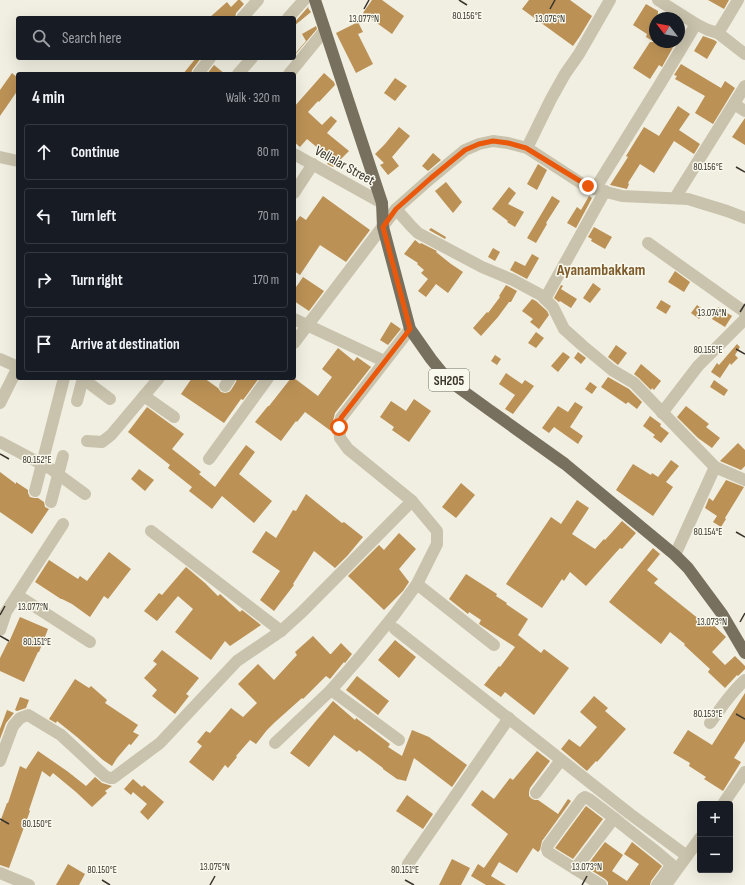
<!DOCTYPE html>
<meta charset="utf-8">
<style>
body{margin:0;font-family:"Sofia Sans Condensed",sans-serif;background:#242831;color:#f1f3f6}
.controls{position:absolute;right:12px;bottom:12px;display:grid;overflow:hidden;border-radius:4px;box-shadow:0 4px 16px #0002}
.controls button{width:36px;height:36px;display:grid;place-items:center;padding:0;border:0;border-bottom:1px solid #363941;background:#171b24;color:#f1f3f6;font:20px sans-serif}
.compass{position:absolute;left:649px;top:12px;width:36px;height:36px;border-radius:50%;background:#171b24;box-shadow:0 4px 16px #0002;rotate:301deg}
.stop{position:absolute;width:12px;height:12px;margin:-9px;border:3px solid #ea580c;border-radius:50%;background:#fff}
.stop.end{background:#ea580c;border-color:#fff;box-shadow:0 1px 4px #0008}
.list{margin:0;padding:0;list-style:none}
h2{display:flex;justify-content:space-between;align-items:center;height:52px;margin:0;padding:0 16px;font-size:17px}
h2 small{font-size:13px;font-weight:400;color:#9ea1a6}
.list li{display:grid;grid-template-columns:26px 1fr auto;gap:12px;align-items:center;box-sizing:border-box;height:56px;margin:0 8px 8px;padding:0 8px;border:1px solid #363941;border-radius:4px}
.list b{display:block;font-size:15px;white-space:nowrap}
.list em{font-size:13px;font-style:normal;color:#9ea1a6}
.icon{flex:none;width:22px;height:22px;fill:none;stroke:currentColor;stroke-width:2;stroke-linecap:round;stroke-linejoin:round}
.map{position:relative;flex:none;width:745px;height:885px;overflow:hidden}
.search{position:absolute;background:#171b24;box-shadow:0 4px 16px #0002;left:16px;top:16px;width:280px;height:44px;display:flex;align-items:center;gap:10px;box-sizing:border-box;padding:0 14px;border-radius:4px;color:#9ea1a6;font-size:15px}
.panel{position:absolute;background:#171b24;box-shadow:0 4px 16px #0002;left:16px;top:72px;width:280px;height:308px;border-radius:4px}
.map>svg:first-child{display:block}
.building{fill:#bb9155}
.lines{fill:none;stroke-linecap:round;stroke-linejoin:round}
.minor{stroke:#c9c3ad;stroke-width:12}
.major{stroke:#78705e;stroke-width:12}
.route{stroke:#ea580c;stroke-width:5}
.ticks{fill:none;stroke:#38332b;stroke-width:1.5}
.labels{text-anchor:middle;stroke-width:3;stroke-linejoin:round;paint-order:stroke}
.shield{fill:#f9f8ed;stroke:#726e65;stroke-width:1}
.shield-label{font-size:13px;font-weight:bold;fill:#38332b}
.street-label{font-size:14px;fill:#38332b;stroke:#f9f8ed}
.quarter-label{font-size:16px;font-weight:bold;fill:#7f5c2c;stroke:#f9f8ed}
.ticks-label{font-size:10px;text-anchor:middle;fill:#38332b;stroke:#f9f8ed;stroke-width:3;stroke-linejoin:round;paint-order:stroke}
</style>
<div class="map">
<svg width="745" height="885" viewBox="0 0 745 885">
<rect width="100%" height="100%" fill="#f1efe1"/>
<g class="building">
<polygon points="238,0 240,0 244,4 236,13 235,18 209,18 227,2 231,7"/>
<polygon points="372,0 382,0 404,16 392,34 363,13"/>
<polygon points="529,0 570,0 592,16 580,36 573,46 522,9"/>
<polygon points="708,0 729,0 724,9"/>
<polygon points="646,4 658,11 658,14 655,18 655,42 676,42 662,67 659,65 650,79 633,68 650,42 654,42 646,37 647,34 633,25"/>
<polygon points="309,6 308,8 311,12 294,26 294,23"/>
<polygon points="358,22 363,32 358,34 373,64 356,73 336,33"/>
<polygon points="316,26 317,29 294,56 294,55 306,41 302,34"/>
<polygon points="703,36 714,40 717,42 707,59 694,51"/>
<polygon points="196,58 201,58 192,70 191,74 183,74"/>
<polygon points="681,64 721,88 725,81 735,88 713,124 695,113 705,96 675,79 677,76 674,75"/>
<polygon points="214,65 225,74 207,74"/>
<polygon points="12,73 18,78 18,90 0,116 0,90"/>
<polygon points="324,73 334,82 335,85 319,102 318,101 308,112 322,125 331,116 337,121 327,133 349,151 333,167 327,164 331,159 307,139 300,147 294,142 294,107"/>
<polygon points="395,78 407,86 395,101 384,93"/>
<polygon points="678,106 690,114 679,130 700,144 694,154 674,141 654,173 640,164 628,183 629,184 627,189 610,185 628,157 626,156 644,127 659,136"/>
<polygon points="745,118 745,145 732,137"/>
<polygon points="399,127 410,136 392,157 399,166 388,175 380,165 384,163 375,154 385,144"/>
<polygon points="433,153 441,160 428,171 422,166"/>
<polygon points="538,164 547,170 537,190 527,184"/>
<polygon points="446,182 462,202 453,213 435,191"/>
<polygon points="509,187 516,193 508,204 524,212 515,227 507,222 508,221 492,209"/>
<polygon points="323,196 370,230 346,262 320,245 300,275 294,271 294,224 300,216 306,220"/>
<polygon points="552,196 560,201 546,223 547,224 536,243 527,238"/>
<polygon points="589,196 592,198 576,228 567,223 577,207 581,210"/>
<polygon points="594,227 612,237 605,249 591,241 592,239 588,237"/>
<polygon points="431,228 446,237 445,239 429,230"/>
<polygon points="415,240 420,244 421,243 437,251 436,252 451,264 463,272 448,293 436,284 426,297 418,291 428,279 421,273 424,270 417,264 418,263 404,254"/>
<polygon points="493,248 500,252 495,261 488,257"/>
<polygon points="532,254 539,258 527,279 510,270 515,261 525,266"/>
<polygon points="675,271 690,282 684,292 668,282"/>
<polygon points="303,277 324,291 309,311 294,301 294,290"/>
<polygon points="593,283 601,289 590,303 583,298"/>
<polygon points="506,285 517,291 511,302 509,302 498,317 481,336 473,328 487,312 488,313 500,297 499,296"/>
<polygon points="561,285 563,286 561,289 577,299 571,308 560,301 559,302 554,298"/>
<polygon points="532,299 536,301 547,311 549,315 539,329 530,322 533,319 522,311"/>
<polygon points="661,300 671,306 666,314 656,308"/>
<polygon points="697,305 705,311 699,319 691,313"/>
<polygon points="718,307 732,316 725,327 712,319"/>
<polygon points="391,322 401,329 388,345 380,340"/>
<polygon points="536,332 544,338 536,348 528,343"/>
<polygon points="737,344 740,347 735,355 738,358 731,365 730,363 720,378 711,372 717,363 719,365"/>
<polygon points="616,345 627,353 618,365 608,357"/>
<polygon points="338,348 354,361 357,357 371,367 335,413 332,425 332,430 331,431 305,412 297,422 296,421 281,441 255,422 268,406 269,406 291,378 294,378 318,396 332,377 322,369"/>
<polygon points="563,352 570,357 558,372 551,366"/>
<polygon points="578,352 586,358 581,364 574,358"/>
<polygon points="495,355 501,359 497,365 491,361"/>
<polygon points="641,364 661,381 654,390 652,388 651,390 639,378 634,374"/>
<polygon points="506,373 522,384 525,380 534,386 513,414 505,409 515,395 499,384"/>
<polygon points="608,377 629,389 642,402 637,409 628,402 626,404 601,387"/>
<polygon points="192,378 204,378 218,388 221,392 225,393 229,392 231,390 236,382 237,378 259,378 243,400 241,399 224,423 181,394"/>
<polygon points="714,380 728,390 724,396 710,387"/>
<polygon points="590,382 597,387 592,394 585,389"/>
<polygon points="414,399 431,411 409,442 392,430 394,427 380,417 391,401 406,411"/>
<polygon points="575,402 583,407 570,427 583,436 578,444 554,427 549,433 542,428 558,406 568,412"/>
<polygon points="686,406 709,424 706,427 720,438 712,448 698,438 677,417"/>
<polygon points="147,407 184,434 172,449 201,472 199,474 215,487 246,445 255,452 239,474 272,501 254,523 222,496 212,509 189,491 192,487 168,468 170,465 128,432"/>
<polygon points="650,416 661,424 660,426 669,433 661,443 653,437 655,435 643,426"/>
<polygon points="738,443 745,450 745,466 741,470 720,461"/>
<polygon points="671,460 679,466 666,482 673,487 653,516 616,490 633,464 651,475 652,473 658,477"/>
<polygon points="139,469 154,480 145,491 131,479"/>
<polygon points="0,472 16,484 16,482 28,490 28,493 30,497 34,498 38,498 44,502 45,507 49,509 32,534 0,512"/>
<polygon points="726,480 744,487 725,518 726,519 721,527 713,522 717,516 705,508 709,498 713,501"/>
<polygon points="461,483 475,495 456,518 442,507"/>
<polygon points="306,494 342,523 344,522 363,537 348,555 335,568 314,551 293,584 294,585 274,611 260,600 280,571 252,552 266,531 276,538 293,510 296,511"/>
<polygon points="577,500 589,508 572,534 595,549 604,539 605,540 622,521 636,533 622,549 620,548 586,586 570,572 564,581 562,579 542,608 506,584 551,517 561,524"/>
<polygon points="399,533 416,549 399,569 409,582 403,591 384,610 348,576 379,545 384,550"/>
<polygon points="653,548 660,554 647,570 658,579 654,583 705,624 708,620 726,637 712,652 725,665 735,656 745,666 745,669 738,676 737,675 725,688 708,672 710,669 684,645 685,644 670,632 661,644 609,602"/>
<polygon points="109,552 131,569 108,599 104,596 90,617 72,604 62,599 61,599 35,582 49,560 78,579 80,576 87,581"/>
<polygon points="186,567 205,583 218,596 220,594 240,612 242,610 261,625 230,646 225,641 211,660 175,632 193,609 178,596 157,621 144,611 159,593 162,595"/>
<polygon points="466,574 497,594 496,596 507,603 506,604 528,619 518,635 541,653 544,649 569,668 534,715 505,692 501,697 484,685 499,666 500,667 515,647 479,624 481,620 469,612 468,614 449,599"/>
<polygon points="20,617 48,629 39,652 38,652 24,682 0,671 0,658 8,642 9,642"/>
<polygon points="313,636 330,654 331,654 341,643 352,654 345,663 344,662 330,679 326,676 303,699 302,698 274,723 267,730 256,744 250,740 236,756 237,757 228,768 225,765 213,781 189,762 202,746 197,742 206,731 210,733 231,708 243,717 257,703 238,684 258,664 274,680 297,655 295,652"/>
<polygon points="395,640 416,657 399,678 378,660"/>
<polygon points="162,650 199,678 186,694 189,696 175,714 152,696 157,690 144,678 157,664 153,661"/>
<polygon points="357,676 389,701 378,715 346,690"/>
<polygon points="75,679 89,688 91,686 107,700 105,703 138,725 133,732 139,735 131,745 129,744 117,758 112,766 103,760 77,737 57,721 56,723 49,719"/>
<polygon points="745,693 745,741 734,758 741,762 723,791 704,779 706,777 689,766 690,763 673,753 688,730 712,745"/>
<polygon points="594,696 608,708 605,711 626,729 597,762 596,761 587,771 561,749 569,739 580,747 597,727 580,712"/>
<polygon points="20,697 29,700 26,708 17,711 15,710"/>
<polygon points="333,701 355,720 356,718 390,744 388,747 402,756 412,730 429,737 467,765 452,787 414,758 406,781 397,779 383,769 383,768 359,750 357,752 334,735 309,767 290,753 316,721"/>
<polygon points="7,710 14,713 6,723 0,739 0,729"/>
<polygon points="38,751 67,771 86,786 95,777 102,783 112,786 105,791 107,793 92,807 76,792 53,773 50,777 42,771 29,810 30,811 9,868 0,865 0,822 7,803 8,803 20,766 26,769"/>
<polygon points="537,751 550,761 530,788 529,792 529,796 532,799 535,800 538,800 558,814 568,799 571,801 542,841 540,850 538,852 533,848 517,873 499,862 491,876 506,885 486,885 471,876 478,864 484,868 508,834 471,805 482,790 494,799 510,778 513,780"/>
<polygon points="133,779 142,787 144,785 164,802 148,820 140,812 147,804 133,792 131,795 124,789"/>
<polygon points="407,795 433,814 423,829 396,811"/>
<polygon points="586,806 603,819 573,859 555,848"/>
<polygon points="605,842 623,855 612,871 627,881 639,864 624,854 632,842 662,866 651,881 650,885 608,885 608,882 605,879 586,867"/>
<polygon points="452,859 470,868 461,885 439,885"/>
<polygon points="68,864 85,874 79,885 56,885"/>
</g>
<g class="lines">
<g class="minor">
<polyline points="658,0 696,24"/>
<polyline points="242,18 258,0"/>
<polyline points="288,18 304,0"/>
<polyline points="718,33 745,54"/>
<polyline points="198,74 210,58"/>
<polyline points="238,74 252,58"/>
<polyline points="289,74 325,30"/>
<polyline points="734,104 745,111"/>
<polyline points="527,148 551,99 565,74 579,54 610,0"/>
<polyline points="294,154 382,203"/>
<polyline points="0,157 18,161"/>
<polyline points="595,189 660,84 696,24 708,30 718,33 726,20 738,0"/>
<polyline points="294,193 313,164"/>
<polyline points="675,198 745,86"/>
<polyline points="396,209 411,226 418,233 482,267 513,280 541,295 553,307 564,329 583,346 612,370 634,383 715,467"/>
<polyline points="648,243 745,312"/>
<polyline points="545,299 605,191"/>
<polyline points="294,319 384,361"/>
<polyline points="294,343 396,209 431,178 465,150 479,144 493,141 508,143 527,148 587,187 622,196 688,199 727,211 745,218"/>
<polyline points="0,359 18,367"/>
<polyline points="82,378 110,399"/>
<polyline points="225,386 230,378"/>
<polyline points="144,396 174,417"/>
<polyline points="77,401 83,378"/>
<polyline points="0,403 18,367"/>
<polyline points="662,413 698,366 745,319"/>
<polyline points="87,441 102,442 111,435 159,378"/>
<polyline points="0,442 51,469 85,494"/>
<polyline points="209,459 268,378"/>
<polyline points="35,491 64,378"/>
<polyline points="51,502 63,456"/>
<polyline points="151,531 281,631"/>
<polyline points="675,555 715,467 745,480"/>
<polyline points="417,584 494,645"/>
<polyline points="17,595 90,642"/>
<polyline points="395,629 630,814 687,856"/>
<polyline points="0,630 6,612 63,524"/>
<polyline points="331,690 399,740"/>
<path d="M 710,723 C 721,708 731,692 745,680"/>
<polyline points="275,743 331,690 360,657 395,614 417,584 437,544 437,531 412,501 348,449 340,438 339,427 341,418 410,329"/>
<polyline points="0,761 13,726 20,718 28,715 61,735 105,776 110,778 113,778 160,743 237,661 281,631 302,612 412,501"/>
<polyline points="536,793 561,760"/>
<polyline points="723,804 745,772"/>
<polyline points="620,823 658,853 671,864 668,870 657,885"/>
<polyline points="408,864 509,718"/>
<polyline points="575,869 614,818 619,822"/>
<polyline points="0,873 29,885"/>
<polyline points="668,882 700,838"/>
<polyline points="601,885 548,852 547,849 548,845 582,799 585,797 589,799 614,818"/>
</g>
<polyline class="major" points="315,0 382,203 383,227 410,329 431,359 448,380 488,409 565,464 675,555 688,568 722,614 745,653"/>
</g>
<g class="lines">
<polyline class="route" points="339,427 341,418 410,329 383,227 396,209 431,178 465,150 479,144 493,141 508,143 526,148 588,186"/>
</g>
<path class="ticks" d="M 459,0 L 467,5M 364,9 L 369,0M 550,9 L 555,0M 736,167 L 745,172M 740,312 L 745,304M 736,349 L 745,354M 0,454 L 9,459M 736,532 L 745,537M 0,615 L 5,606M 740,622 L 745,613M 0,636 L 9,641M 736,714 L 745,719M 0,819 L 9,824M 102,880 L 110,885M 405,880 L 414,885M 210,885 L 215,876M 582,885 L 587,876"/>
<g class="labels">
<rect class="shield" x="429" y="369" width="40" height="22" rx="3"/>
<g class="shield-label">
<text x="449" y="385">SH205</text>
</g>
<g class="street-label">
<text transform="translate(345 165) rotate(29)" y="5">Vellalar Street</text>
</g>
<g class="quarter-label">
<text x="601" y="275">Ayanambakkam</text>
</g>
</g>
<g class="ticks-label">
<text x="467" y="19">80.156°E</text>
<text x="550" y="22">13.076°N</text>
<text x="364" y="22">13.077°N</text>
<text x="708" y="170">80.156°E</text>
<text x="712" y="316">13.074°N</text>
<text x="708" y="353">80.155°E</text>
<text x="37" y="463">80.152°E</text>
<text x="708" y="535">80.154°E</text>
<text x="33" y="610">13.077°N</text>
<text x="712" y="625">13.073°N</text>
<text x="37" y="645">80.151°E</text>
<text x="708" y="717">80.153°E</text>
<text x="37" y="827">80.150°E</text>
<text x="215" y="870">13.075°N</text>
<text x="587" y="870">13.073°N</text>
<text x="102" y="873">80.150°E</text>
<text x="405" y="873">80.151°E</text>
</g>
</svg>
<div class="controls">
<button>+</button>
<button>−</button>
</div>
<svg class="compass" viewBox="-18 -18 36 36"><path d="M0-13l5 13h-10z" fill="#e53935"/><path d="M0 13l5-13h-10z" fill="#9ea1a6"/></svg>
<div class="stop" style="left:339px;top:427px"></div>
<div class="stop end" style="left:588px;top:186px"></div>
<div class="search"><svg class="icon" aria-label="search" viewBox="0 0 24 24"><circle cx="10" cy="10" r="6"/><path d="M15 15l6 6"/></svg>Search here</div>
<section class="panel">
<h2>4 min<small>Walk · 320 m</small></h2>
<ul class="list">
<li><svg class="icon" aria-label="ahead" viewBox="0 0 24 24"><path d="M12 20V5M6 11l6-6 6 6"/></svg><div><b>Continue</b></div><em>80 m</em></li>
<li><svg class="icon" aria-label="left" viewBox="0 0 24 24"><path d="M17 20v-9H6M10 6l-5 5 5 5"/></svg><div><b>Turn left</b></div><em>70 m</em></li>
<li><svg class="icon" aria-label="right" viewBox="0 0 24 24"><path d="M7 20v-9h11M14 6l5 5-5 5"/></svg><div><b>Turn right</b></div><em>170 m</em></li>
<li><svg class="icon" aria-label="arrive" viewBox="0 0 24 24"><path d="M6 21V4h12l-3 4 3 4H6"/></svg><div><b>Arrive at destination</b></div></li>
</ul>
</section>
</div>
